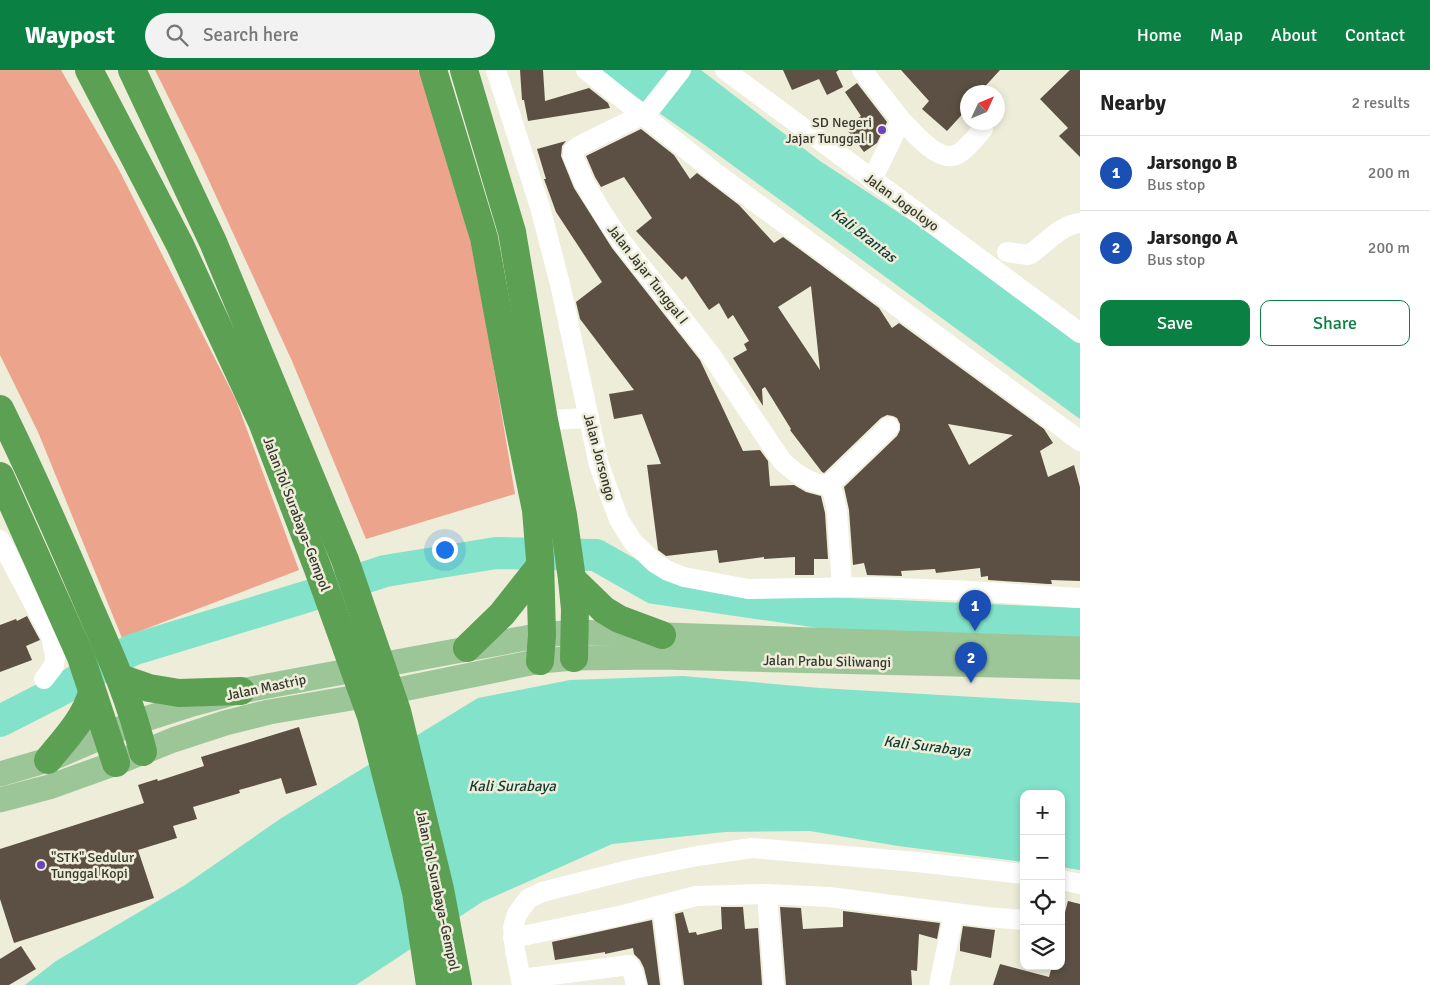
<!DOCTYPE html>
<meta charset="utf-8">
<style>
body{margin:0;font-family:Signika,sans-serif;background:#f2f2f2;color:#222}
.controls{position:absolute;right:15px;bottom:15px;display:grid;overflow:hidden;border-radius:10px;box-shadow:0 2px 8px #0003}
.controls button{width:45px;height:45px;display:grid;place-items:center;padding:0;border:0;border-bottom:1px solid #e0e0e0;background:#fff;color:#222;font:25px sans-serif}
.compass{position:absolute;left:960px;top:15px;width:45px;height:45px;border-radius:50%;background:#fff;box-shadow:0 2px 8px #0003;rotate:46deg}
.you{position:absolute;left:444px;top:479px;width:18px;height:18px;margin:-12px;border:4px solid #fff;border-radius:50%;background:#1a73e8;box-shadow:0 0 0 8px #1a73e833}
.badge{display:grid;place-items:center;width:32px;height:32px;border-radius:50%;background:#0b8043;color:#fff;font-size:16px;font-weight:700}
.pin{position:absolute;translate:-50% -41px;filter:drop-shadow(0 1px 2px #0008)}
.pin::after{content:'';position:absolute;top:26px;width:18px;height:15px;background:inherit;clip-path:polygon(0 0,100% 0,50% 100%)}
.list{margin:0;padding:0;list-style:none}
h2{display:flex;justify-content:space-between;align-items:center;height:65px;margin:0;padding:0 20px;font-size:21px}
h2 small{font-size:16px;font-weight:400;color:#767676}
.list li{display:grid;grid-template-columns:32px 1fr auto;gap:15px;align-items:center;box-sizing:border-box;height:75px;padding:0 20px;border-top:1px solid #e0e0e0}
.list b{display:block;font-size:19px;white-space:nowrap}
.list p{margin:0;font-size:16px;white-space:nowrap;color:#767676}
.list em{font-size:16px;font-style:normal;color:#767676}
.actions{display:flex;gap:10px;padding:15px 20px}
.actions a{flex:1;padding:11px 0;border:1px solid #0b8043;border-radius:10px;text-align:center;font-size:18px;color:#0b8043}
.actions .main{background:#0b8043;color:#fff}
.icon{flex:none;width:28px;height:28px;fill:none;stroke:currentColor;stroke-width:2;stroke-linecap:round;stroke-linejoin:round}
.map{position:relative;flex:none;width:1080px;height:915px;overflow:hidden}
header{display:flex;align-items:center;gap:30px;box-sizing:border-box;height:70px;padding:0 25px;background:#0b8043;color:#fff}
header strong{font-size:24px}
nav{display:flex;gap:28px;margin-inline-start:auto;font-size:18px}
.search{width:350px;height:45px;background:#f2f2f2;display:flex;align-items:center;gap:12px;box-sizing:border-box;padding:0 18px;border-radius:28px;color:#767676;font-size:19px}
main{display:flex}
aside{flex:1;background:#fff}
.map>svg:first-child{display:block}
.green{fill:#eda48c}
.water{fill:#83e2ca}
.lines{fill:none;stroke-linecap:round;stroke-linejoin:round}
.river{stroke:#83e2ca;stroke-width:32}
.building{fill:#5b5043;fill-rule:evenodd}
.minor{stroke:#fff;stroke-width:20}
.major{stroke:#9dc698;stroke-width:25}
.highway{stroke:#5ca053;stroke-width:28}
.poi-dot{fill:#6e42ba;stroke:#ededd9;stroke-width:2}
.labels{text-anchor:middle;stroke-width:5;stroke-linejoin:round;paint-order:stroke}
.poi-label{font-size:14px;fill:#37372f;stroke:#ededd9;text-anchor:end}
.street-label{font-size:14px;fill:#37372f;stroke:#ededd9}
.water-label{font-size:15px;font-style:italic;fill:#103c33;stroke:#ededd9}
</style>
<header>
<strong>Waypost</strong>
<div class="search"><svg class="icon" aria-label="search" viewBox="0 0 24 24"><circle cx="10" cy="10" r="6"/><path d="M15 15l6 6"/></svg>Search here</div>
<nav><a>Home</a><a>Map</a><a>About</a><a>Contact</a></nav>
</header>
<main>
<div class="map">
<svg width="1080" height="915" viewBox="0 0 1080 915">
<rect width="100%" height="100%" fill="#ededd9"/>
<g class="green">
<polygon points="0,0 61,0 118,98 236,330 299,500 122,568 38,362 0,285"/>
<polygon points="155,0 418,0 427,20 465,143 486,251 515,424 366,469 292,291 198,87"/>
</g>
<g class="water">
<polygon points="598,0 701,0 820,91 965,186 1080,271 1080,349 702,73"/>
<polygon points="683,606 820,618 1080,633 1080,800 1061,797 1061,724 1024,724 1024,792 898,776 810,761 725,762 612,774 482,832 356,915 25,915 56,891 185,815 280,749 478,628 570,610"/>
</g>
<g class="lines">
<polyline class="river" points="0,651 55,623 132,580 312,525 385,501 496,483 596,485 654,518 826,543 1080,554"/>
</g>
<g class="building">
<polygon points="520,0 543,0 545,31 589,18 608,33 610,38 528,51 524,30 522,30"/>
<polygon points="783,0 839,0 836,2 843,17 827,25 819,9 792,20"/>
<polygon points="901,0 1000,0 980,22 968,22 968,38 947,61 922,39 929,31"/>
<polygon points="1070,0 1080,0 1080,87 1059,66 1068,58 1040,29"/>
<polygon points="857,13 887,52 877,73 864,82 845,57 861,46 845,22"/>
<path d="M 641,59 L 674,85 L 690,109 L 697,103 L 739,135 L 774,173 L 783,167 L 879,238 L 892,258 L 899,253 L 1044,359 L 1053,373 L 1040,381 L 1048,407 L 1074,395 L 1080,417 L 1080,511 L 1051,510 L 1052,514 L 1048,514 L 988,510 L 988,506 L 981,507 L 980,498 L 936,503 L 935,499 L 901,501 L 902,506 L 867,505 L 864,493 L 853,495 L 849,440 L 844,417 L 897,366 L 900,360 L 900,354 L 897,348 L 893,346 L 887,345 L 881,348 L 824,403 L 822,402 L 790,360 L 791,359 L 765,317 L 762,319 L 763,336 L 733,288 L 747,280 L 744,274 L 749,271 L 733,245 L 728,249 L 719,233 L 709,240 L 686,206 L 682,210 L 636,161 L 652,148 L 624,107 L 601,117 L 595,107 L 586,86 ZM 811,216 L 820,300 L 778,237 ZM 948,354 L 1013,365 L 969,395 Z"/>
<polygon points="566,71 562,76 561,86 574,118 612,178 700,290 743,381 760,380 768,391 770,416 794,415 806,422 821,426 825,443 828,489 814,489 814,505 795,505 795,487 764,489 764,487 719,493 717,480 666,486 658,480 647,395 661,394 642,344 614,349 609,324 634,320 580,249 576,232 602,212 556,142 544,109 546,109 537,79"/>
<polygon points="27,546 40,570 26,576 32,590 0,602 0,555 16,549 17,551"/>
<polygon points="299,657 317,715 286,724 281,708 239,720 240,723 193,737 197,749 173,756 177,768 138,780 154,828 14,873 0,829 0,779 144,733 138,715 157,709 158,711 204,696 201,687"/>
<polygon points="1068,831 1080,834 1080,915 993,915 1000,894 1049,907 1052,896 1061,896 1061,857"/>
<polygon points="721,837 743,837 745,859 758,858 762,915 684,915 675,844 683,842 689,863 696,862 697,865 722,859"/>
<polygon points="780,837 801,838 803,859 843,857 843,841 940,853 937,869 919,864 917,901 911,900 912,915 786,915"/>
<polygon points="652,850 660,915 648,915 644,898 640,890 634,884 633,878 605,884 605,882 555,890 552,872"/>
<polygon points="963,856 995,860 991,888 960,881 960,874"/>
<polygon points="21,876 36,899 9,915 0,915 0,889"/>
</g>
<g class="lines">
<g class="minor">
<polyline points="496,0 540,137 560,214 599,395 619,450 633,472 655,493 668,501 684,507 748,519 874,517 970,521 1080,528"/>
<polyline points="586,0 717,104 1080,371"/>
<path d="M 681,0 L 648,42 L 579,76 L 573,81 L 573,86 L 584,112 L 603,144 L 621,171 L 711,285 L 782,391 C 796,404 811,415 829,415"/>
<polyline points="725,0 1080,263"/>
<polyline points="862,0 901,50 872,110"/>
<path d="M 901,50 C 915,63 941,98 961,82 C 969,76 976,67 983,59"/>
<path d="M 1007,182 L 1028,185 L 1032,183 C 1047,172 1061,155 1080,153"/>
<polyline points="530,351 589,348"/>
<polyline points="0,470 51,566 55,586 54,596 44,609"/>
<polyline points="842,517 837,441 833,423 829,415 889,357"/>
<polyline points="1061,810 1080,814"/>
<polyline points="767,824 774,915"/>
<polyline points="662,835 672,915"/>
<polyline points="513,868 623,845 696,826 767,824 829,827 986,847 1024,850"/>
<polyline points="521,909 629,895 633,903 636,915"/>
<polyline points="522,915 515,880 513,857 517,844 528,829 542,822 633,799 697,786 752,778 917,792 1024,804"/>
<polyline points="939,915 954,843"/>
</g>
<g class="major">
<polyline points="0,704 48,690 136,652 189,635 241,621 542,565 575,562 1080,579"/>
<polyline points="0,730 49,717 116,693 173,670 225,653 269,642 393,621 540,591 574,588 659,587 1080,597"/>
</g>
<g class="highway">
<polyline points="89,0 180,175 262,352 318,499 371,646 416,822 430,915"/>
<polyline points="132,0 213,172 345,490 397,641 440,819 458,915"/>
<polyline points="433,0 484,168 518,352 536,440 540,489 542,565 540,591"/>
<polyline points="464,0 512,162 544,350 563,445 572,509 575,539 574,588"/>
<path d="M 0,339 C 32,404 61,470 89,536 C 110,584 131,631 143,682"/>
<polyline points="0,406 81,587 116,693"/>
<polyline points="572,509 604,540 619,549 662,565"/>
<polyline points="467,578 502,544 540,496"/>
<polyline points="120,608 149,618 179,623 241,621"/>
<path d="M 48,690 C 65,669 84,650 92,623"/>
</g>
</g>
<g class="poi-dot">
<circle cx="882" cy="60" r="5"/>
<circle cx="41" cy="795" r="5"/>
</g>
<g class="labels">
<g class="poi-label">
<text x="872" y="57">SD Negeri<tspan x="872" dy="16">Jajar Tunggal I</tspan></text>
<text x="51" y="792" text-anchor="start">"STK" Sedulur<tspan x="51" dy="16">Tunggal Kopi</tspan></text>
</g>
<g class="street-label">
<text transform="translate(902 132) rotate(36)" y="5">Jalan Jogoloyo</text>
<text transform="translate(648 204) rotate(52)" y="5">Jalan Jajar Tunggal I</text>
<text transform="translate(600 387) rotate(75)" y="5">Jalan Jorsongo</text>
<text transform="translate(297 444) rotate(69)" y="5">Jalan Tol Surabaya–Gempol</text>
<text transform="translate(827 591) rotate(1)" y="5">Jalan Prabu Siliwangi</text>
<text transform="translate(266 617) rotate(-12)" y="5">Jalan Mastrip</text>
<text transform="translate(438 820) rotate(78)" y="5">Jalan Tol Surabaya–Gempol</text>
</g>
<g class="water-label">
<text transform="translate(864 165) rotate(38)" y="5">Kali Brantas</text>
<text transform="translate(927 676) rotate(7)" y="5">Kali Surabaya</text>
<text x="512" y="721">Kali Surabaya</text>
</g>
</g>
</svg>
<div class="controls">
<button>+</button>
<button>−</button>
<button><svg class="icon" aria-label="locate" viewBox="0 0 24 24"><circle cx="12" cy="12" r="6"/><path d="M12 2v4M12 18v4M2 12h4M18 12h4"/></svg></button>
<button><svg class="icon" aria-label="layers" viewBox="0 0 24 24"><path d="M12 4l9 5-9 5-9-5zM3 14l9 5 9-5"/></svg></button>
</div>
<svg class="compass" viewBox="-18 -18 36 36"><path d="M0-13l5 13h-10z" fill="#e53935"/><path d="M0 13l5-13h-10z" fill="#767676"/></svg>
<div class="you"></div>
<div class="pin badge" style="left:975px;top:561px;background:#1a4fb4">1</div>
<div class="pin badge" style="left:971px;top:613px;background:#1a4fb4">2</div>
</div>
<aside>
<h2>Nearby<small>2 results</small></h2>
<ul class="list">
<li><span class="badge" style="background:#1a4fb4">1</span><div><b>Jarsongo B</b><p>Bus stop</p></div><em>200 m</em></li>
<li><span class="badge" style="background:#1a4fb4">2</span><div><b>Jarsongo A</b><p>Bus stop</p></div><em>200 m</em></li>
</ul>
<div class="actions"><a class="main">Save</a><a>Share</a></div>
</aside>
</main>
